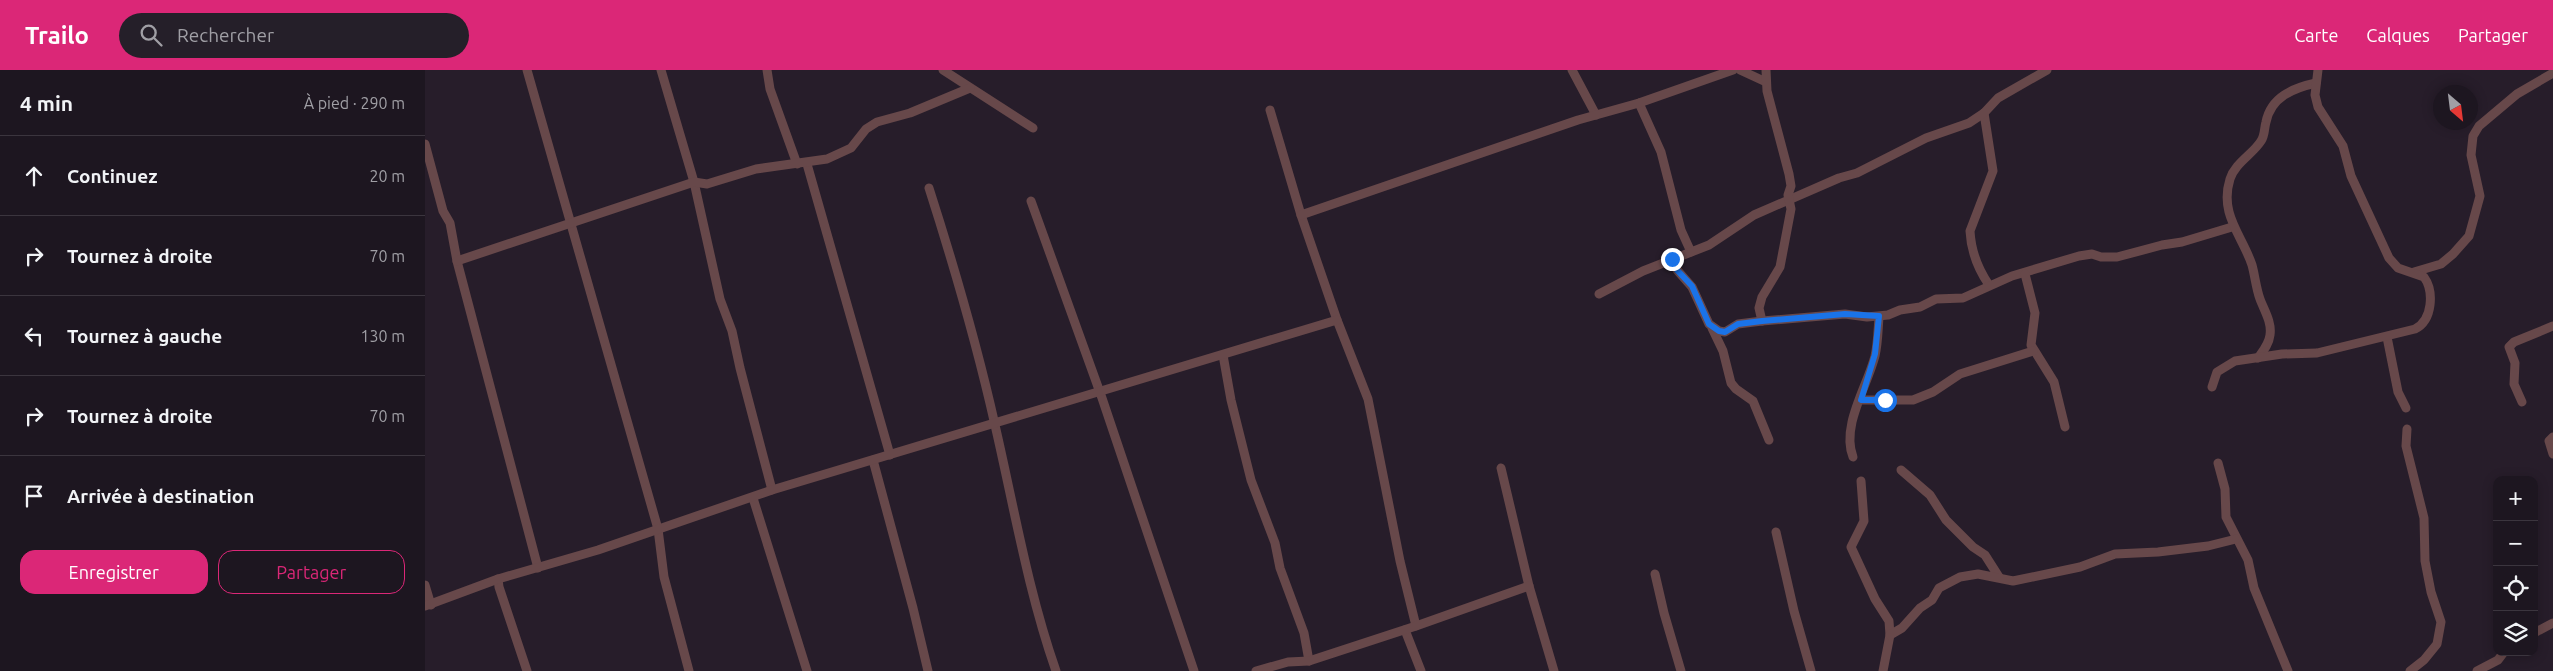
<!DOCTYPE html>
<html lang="fr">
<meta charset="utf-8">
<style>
body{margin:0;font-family:Ubuntu,sans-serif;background:#251f29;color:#f1f3f6}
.controls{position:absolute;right:15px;bottom:15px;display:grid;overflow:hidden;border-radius:10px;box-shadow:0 2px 12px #0003}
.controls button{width:45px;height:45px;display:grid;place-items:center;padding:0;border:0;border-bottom:1px solid #3b353e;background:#1d1620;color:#f1f3f6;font:25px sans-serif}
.compass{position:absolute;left:2008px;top:15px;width:45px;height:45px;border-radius:50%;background:#1d1620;box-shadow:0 2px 12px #0003;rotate:152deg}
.stop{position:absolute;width:15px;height:15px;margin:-11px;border:4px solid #1a73e8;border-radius:50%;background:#fff}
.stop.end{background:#1a73e8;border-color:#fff;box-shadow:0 1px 5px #0008}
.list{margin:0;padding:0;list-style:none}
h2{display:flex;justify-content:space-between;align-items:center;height:65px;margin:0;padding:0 20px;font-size:21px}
h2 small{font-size:16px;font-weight:400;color:#a09fa5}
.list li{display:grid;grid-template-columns:32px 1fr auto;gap:15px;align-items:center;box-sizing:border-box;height:80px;padding:0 20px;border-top:1px solid #3b353e}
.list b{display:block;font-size:19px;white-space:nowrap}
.list em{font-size:16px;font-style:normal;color:#a09fa5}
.actions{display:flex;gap:10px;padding:15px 20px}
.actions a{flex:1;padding:11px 0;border:1px solid #db2777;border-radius:15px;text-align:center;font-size:18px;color:#db2777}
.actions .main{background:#db2777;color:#fff}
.icon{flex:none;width:28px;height:28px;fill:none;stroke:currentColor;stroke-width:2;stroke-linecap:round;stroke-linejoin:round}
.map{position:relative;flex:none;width:2128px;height:601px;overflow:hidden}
header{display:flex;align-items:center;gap:30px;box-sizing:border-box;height:70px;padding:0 25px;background:#db2777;color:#fff}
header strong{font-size:24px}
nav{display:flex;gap:28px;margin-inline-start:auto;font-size:18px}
.search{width:350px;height:45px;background:#251f29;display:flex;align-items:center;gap:12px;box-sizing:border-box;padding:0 18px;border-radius:28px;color:#a09fa5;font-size:19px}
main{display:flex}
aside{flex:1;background:#1d1620}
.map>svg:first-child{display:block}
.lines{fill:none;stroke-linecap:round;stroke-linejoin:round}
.street{stroke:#67484a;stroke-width:9}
.route{stroke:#1a73e8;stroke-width:6}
</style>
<header>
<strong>Trailo</strong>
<div class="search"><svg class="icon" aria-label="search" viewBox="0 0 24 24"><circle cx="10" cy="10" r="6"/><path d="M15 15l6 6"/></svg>Rechercher</div>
<nav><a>Carte</a><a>Calques</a><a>Partager</a></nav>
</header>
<main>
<aside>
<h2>4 min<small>À pied · 290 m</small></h2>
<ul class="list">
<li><svg class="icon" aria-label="ahead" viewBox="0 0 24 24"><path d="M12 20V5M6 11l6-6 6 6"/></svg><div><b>Continuez</b></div><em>20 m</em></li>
<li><svg class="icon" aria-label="right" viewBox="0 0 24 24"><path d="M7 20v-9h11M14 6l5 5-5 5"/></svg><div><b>Tournez à droite</b></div><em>70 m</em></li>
<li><svg class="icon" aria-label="left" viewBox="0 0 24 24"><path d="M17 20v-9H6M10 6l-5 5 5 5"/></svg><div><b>Tournez à gauche</b></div><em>130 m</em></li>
<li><svg class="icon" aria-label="right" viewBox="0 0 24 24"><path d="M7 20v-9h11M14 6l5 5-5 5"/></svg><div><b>Tournez à droite</b></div><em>70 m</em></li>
<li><svg class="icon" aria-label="arrive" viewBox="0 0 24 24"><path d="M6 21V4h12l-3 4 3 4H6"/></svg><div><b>Arrivée à destination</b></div></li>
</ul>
<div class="actions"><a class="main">Enregistrer</a><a>Partager</a></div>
</aside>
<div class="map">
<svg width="2128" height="601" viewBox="0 0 2128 601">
<rect width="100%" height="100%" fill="#271d2a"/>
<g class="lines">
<g class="street">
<polyline points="102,0 233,459 239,507 264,601"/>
<polyline points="236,0 269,112 295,229 307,261 315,298 347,420"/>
<polyline points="342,0 345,19 372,94"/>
<polyline points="518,0 608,58"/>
<polyline points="1147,0 1171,45"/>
<polyline points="1315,0 1341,12"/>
<polyline points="1214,33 1236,82 1256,160 1266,182"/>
<polyline points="845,40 876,145 912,250 943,329 975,491 991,556"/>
<path d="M 1559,43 L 1568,101 L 1545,161 C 1546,180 1553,199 1564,215"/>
<polyline points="0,74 18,141 25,153 32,191 113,498"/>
<polyline points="382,94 465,385"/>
<path d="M 504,118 C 529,196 552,275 570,355 C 589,437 603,521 631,601"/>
<polyline points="606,131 677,328 769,601"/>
<polyline points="876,145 1153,50 1214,33 1308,0"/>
<polyline points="1247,189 1252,200 1267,217 1284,254 1294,261 1300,262 1313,254 1337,251 1420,244 1442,247 1463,245 1475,240 1495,237 1511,229 1538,228 1587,206 1654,186 1667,184 1676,187 1692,187 1737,175 1757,172 1807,157"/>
<polyline points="32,191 269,112 282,114 331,99 402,89 426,78 441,59 452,52 485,43 545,18"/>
<polyline points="1989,202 2016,194 2028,184 2044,166 2055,126 2046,85 2048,66 2054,56 2092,24 2128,3"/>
<polyline points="1600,204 1610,243 1606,275 1629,312 1640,357"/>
<polyline points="1174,224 1218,201 1284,175 1329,145 1414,108 1432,103 1501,68 1544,53 1559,43 1573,28 1622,0"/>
<polyline points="1337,251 1334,238 1337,227 1355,197 1366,139 1363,125 1366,116 1364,104 1342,21 1341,0"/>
<polyline points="1287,258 1298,281 1306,313 1311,319 1328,331 1344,370"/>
<polyline points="1962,267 1973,322 1981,338"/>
<polyline points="798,285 806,330 826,410 850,473 855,498 879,563 884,591"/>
<path d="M 1833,288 C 1838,281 1844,274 1845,265 C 1847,252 1839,240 1835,229 C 1831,218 1830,206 1827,195 C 1817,165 1794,144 1805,109 C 1810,93 1828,84 1836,71 C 1840,65 1839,59 1841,52 C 1846,27 1868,18 1891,13"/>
<path d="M 1787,317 L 1792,302 L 1810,291 L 1857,284 L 1892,283 L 1990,259 C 2008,250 2009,221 1999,207 L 1973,198 L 1964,188 L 1926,106 L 1918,76 L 1893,37 L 1890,25 L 1893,0"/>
<polyline points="1435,330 1488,330 1508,322 1535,304 1608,281"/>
<polyline points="2097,332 2089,314 2090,293 2084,277 2089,272 2128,256"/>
<polyline points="1982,359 1981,376 1999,448 2000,491 2006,522 2016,552 2012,574 1999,590 1985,601"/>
<polyline points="2128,367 2124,371 2128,384"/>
<path d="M 1428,387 C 1416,356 1442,317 1450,286 C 1453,273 1453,259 1454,247"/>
<polyline points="448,390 488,538 503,601"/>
<polyline points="1793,393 1800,419 1801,447 1823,490 1829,518 1863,601"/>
<polyline points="1076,398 1104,516 1129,601"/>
<polyline points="1476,400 1505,425 1521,450 1548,477 1560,485 1574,507"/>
<polyline points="1436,411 1439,451 1426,477 1450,529 1464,551 1465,565 1458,601"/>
<polyline points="328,428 382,601"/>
<polyline points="1351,462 1369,541 1386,601"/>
<polyline points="1230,504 1239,543 1256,601"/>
<polyline points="73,509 74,517 102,601"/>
<polyline points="0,515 6,535"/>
<polyline points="0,536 73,509 173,480 347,420 912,250"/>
<polyline points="980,560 996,601"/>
<polyline points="2109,563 2128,553"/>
<polyline points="1465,565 1477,558 1495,538 1507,530 1514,518 1535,507 1553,504 1588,511 1655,497 1690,484 1733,482 1783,476 1811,469"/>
<polyline points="831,601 863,592 884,591 991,556 1104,516"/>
<polyline points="2052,601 2073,590 2079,582"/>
</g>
</g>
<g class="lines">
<polyline class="route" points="1247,189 1252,200 1267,216 1284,254 1294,261 1300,262 1313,254 1337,251 1420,244 1454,246 1450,284 1436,330 1460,330"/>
</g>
</svg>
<div class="controls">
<button>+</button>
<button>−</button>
<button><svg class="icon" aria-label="locate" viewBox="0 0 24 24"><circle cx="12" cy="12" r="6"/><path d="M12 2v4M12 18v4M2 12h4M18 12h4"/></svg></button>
<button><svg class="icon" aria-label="layers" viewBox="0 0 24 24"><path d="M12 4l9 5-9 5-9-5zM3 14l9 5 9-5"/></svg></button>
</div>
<svg class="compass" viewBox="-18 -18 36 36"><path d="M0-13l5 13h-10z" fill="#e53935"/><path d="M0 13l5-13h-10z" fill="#a09fa5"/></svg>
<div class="stop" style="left:1460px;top:330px"></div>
<div class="stop end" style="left:1247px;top:189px"></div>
</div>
</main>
